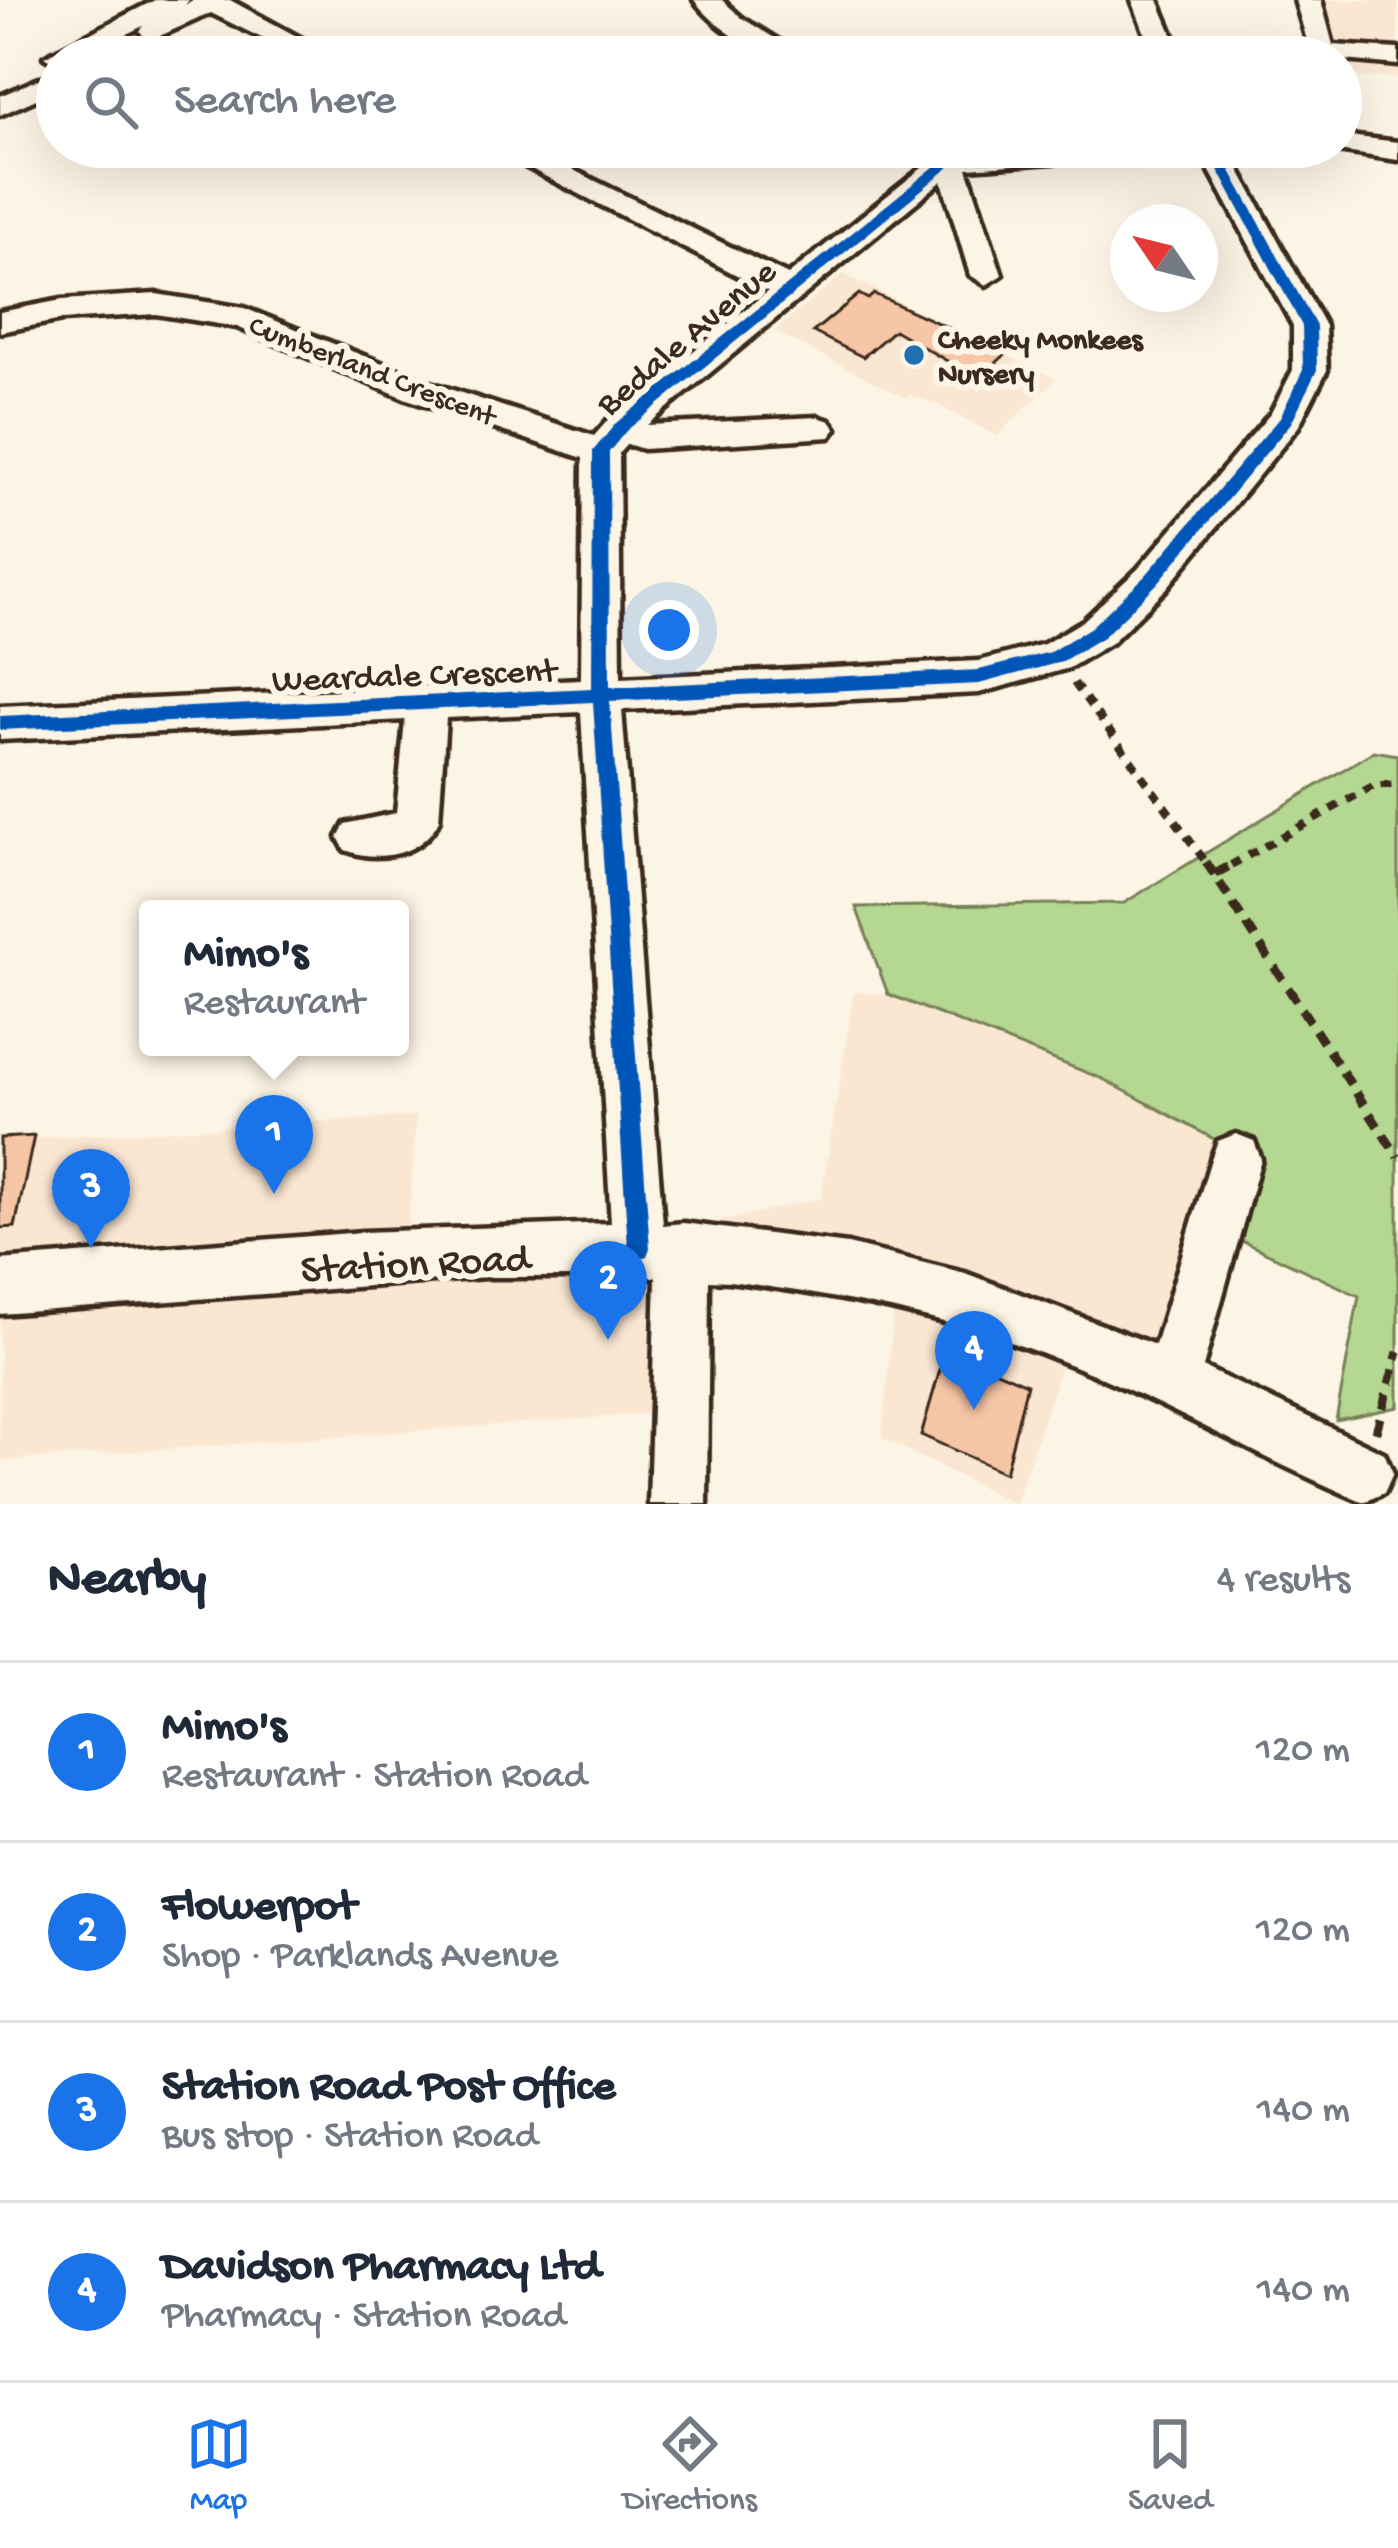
<!DOCTYPE html>
<meta charset="utf-8">
<style>
body{margin:0;font-family:"Gochi Hand",sans-serif;background:#f2f2f3;color:#1f2937}
.compass{position:absolute;left:1110px;top:204px;width:108px;height:108px;border-radius:50%;background:#fff;box-shadow:0 12px 48px #0002;rotate:305deg}
.you{position:absolute;left:669px;top:630px;width:42px;height:42px;margin:-30px;border:9px solid #fff;border-radius:50%;background:#1a73e8;box-shadow:0 0 0 18px #1a73e833}
.badge{display:grid;place-items:center;width:78px;height:78px;border-radius:50%;background:#1a73e8;color:#fff;font-size:39px;font-weight:700}
.pin{position:absolute;translate:-50% -99px;filter:drop-shadow(0 3px 6px #0008)}
.pin::after{content:'';position:absolute;top:63px;width:42px;height:36px;background:inherit;clip-path:polygon(0 0,100% 0,50% 100%)}
.popup{position:absolute;left:139px;top:900px;width:270px;height:156px;box-sizing:border-box;display:grid;place-content:center;border-radius:12px;background:#fff;filter:drop-shadow(0 3px 9px #0005);font-size:39px;white-space:nowrap;color:#747a83}
.popup b{font-size:45px;color:#1f2937}
.popup::after{content:'';position:absolute;left:50%;top:100%;margin-left:-24px;border:24px solid transparent;border-top-color:#fff}
.list{margin:0;padding:0;list-style:none}
h2{display:flex;justify-content:space-between;align-items:center;height:156px;margin:0;padding:0 48px;font-size:51px}
h2 small{font-size:39px;font-weight:400;color:#747a83}
.list li{display:grid;grid-template-columns:78px 1fr auto;gap:36px;align-items:center;box-sizing:border-box;height:180px;padding:0 48px;border-top:3px solid #e0e1e3}
.list b{display:block;font-size:45px;white-space:nowrap}
.list p{margin:0;font-size:39px;white-space:nowrap;color:#747a83}
.list em{font-size:39px;font-style:normal;color:#747a83}
.icon{flex:none;width:66px;height:66px;fill:none;stroke:currentColor;stroke-width:2;stroke-linecap:round;stroke-linejoin:round}
.map{position:relative;flex:none;width:1398px;height:1504px;overflow:hidden}
.search{position:absolute;background:#fff;box-shadow:0 12px 48px #0002;left:36px;right:36px;top:36px;height:132px;display:flex;align-items:center;gap:30px;box-sizing:border-box;padding:0 42px;border-radius:66px;color:#747a83;font-size:45px}
.sheet{height:876px;background:#fff}
nav{display:flex;justify-content:space-around;align-items:center;box-sizing:border-box;height:168px;border-top:3px solid #e0e1e3;background:#fff;font-size:33px;color:#747a83}
nav a{display:grid;justify-items:center;gap:6px}
nav .on{color:#1a73e8}
.map>svg:first-child{display:block}
.built{fill:#fae7d2}
.green{fill:#b4d791;stroke:#788058;stroke-width:3}
.building{fill:#f7c6a7;stroke:#3b2a1e;stroke-width:3}
.lines{fill:none;stroke-linecap:round;stroke-linejoin:round}
.minor-casing{stroke:#3b2a1e;stroke-width:9}
.path-far1{stroke:#3b2a1e;stroke-width:8;stroke-dasharray:10 9;stroke-linecap:butt}
.path{stroke:#3b2a1e;stroke-width:9;stroke-dasharray:15 10;stroke-linecap:butt}
.minor{fill:#fcf5e5;fill-rule:evenodd}
.cycleway-casing{stroke:#fcf5e5;stroke-width:8}
.cycleway{fill:#0057b8;fill-rule:evenodd}
.poi-dot{fill:#1f6fb2;stroke:#fcf5e5;stroke-width:4.5}
.labels{text-anchor:middle;stroke-width:12;stroke-linejoin:round;paint-order:stroke}
.far-poi-label{font-size:30px;font-weight:bold;fill:#3b2a1e;stroke:#fcf5e5;text-anchor:start}
.far-street-label{font-size:30px;fill:#3b2a1e;stroke:#fcf5e5}
.street-label{font-size:36px;fill:#3b2a1e;stroke:#fcf5e5}
.near-street-label{font-size:42px;fill:#3b2a1e;stroke:#fcf5e5}
</style>
<div class="map">
<svg width="1398" height="1504" viewBox="0 0 1398 1504">
<rect width="100%" height="100%" fill="#fcf5e5"/>
<filter id="ink" filterUnits="userSpaceOnUse"><feTurbulence type="fractalNoise" baseFrequency=".00833" numOctaves="2"/><feDisplacementMap in="SourceGraphic" scale="24" xChannelSelector="R" yChannelSelector="G"/><feConvolveMatrix kernelMatrix="1 2 1 2 8 2 1 2 1" color-interpolation-filters="sRGB"/></filter>
<g filter="url(#ink)">
<g class="built">
<polygon points="1296,0 1398,0 1398,78 1341,76 1341,57 1312,57"/>
<polygon points="843,274 1056,379 997,436 935,404 910,395 906,398 774,331"/>
<polygon points="854,992 888,994 1103,1079 1223,1144 1164,1364 1074,1327 1015,1504 882,1438 894,1302 692,1271 687,1411 0,1461 0,1140 416,1116 408,1234 697,1227 821,1198"/>
</g>
<polygon class="green" points="1374,751 1398,755 1398,1407 1336,1420 1359,1296 1231,1236 1223,1144 1103,1079 888,994 856,907 1124,903"/>
<g class="building">
<polygon points="859,294 868,299 874,294 1006,354 978,379 894,330 863,357 813,332"/>
<polygon points="34,1136 15,1227 0,1228 0,1138"/>
<polygon points="946,1349 1027,1384 1005,1473 921,1435"/>
</g>
<g class="lines">
<defs>
<g id="minor">
<polygon points="155,0 189,0 185,5 193,0 230,0 335,57 300,57 211,13 153,39 144,37 140,31 143,26 79,57 57,57 57,65 44,57"/>
<path d="M 694,0 L 722,0 L 742,18 L 805,57 C 760,57 722,35 694,0 Z"/>
<polygon points="1132,0 1158,0 1182,57 1154,57"/>
<polygon points="1295,0 1321,0 1333,45 1398,49 1398,65 1312,57"/>
<polygon points="57,71 57,90 0,115 0,96"/>
<polygon points="1341,135 1398,142 1398,160 1331,150 1329,147 1341,147"/>
<path d="M 488,147 L 526,147 L 788,275 L 932,160 L 920,147 L 952,147 L 956,152 L 1154,147 L 1139,156 L 967,168 L 1002,275 L 986,285 L 970,275 L 942,181 L 647,425 L 818,417 L 830,421 L 836,429 L 830,437 L 643,449 L 627,444 L 619,453 L 621,678 L 979,661 L 1044,644 L 1083,621 L 1138,569 L 1271,413 L 1293,370 L 1293,326 L 1197,147 L 1227,147 L 1325,326 L 1327,370 L 1298,427 L 1166,589 L 1111,643 L 1069,668 L 979,693 L 622,710 L 663,1225 L 683,1223 L 848,1244 L 965,1273 L 1155,1345 L 1211,1159 L 1218,1141 L 1236,1134 L 1254,1141 L 1261,1159 L 1203,1367 L 1384,1453 L 1393,1473 L 1384,1493 L 1364,1502 C 1265,1461 1173,1406 1074,1366 C 963,1320 848,1297 729,1281 L 709,1280 L 707,1504 L 649,1504 L 656,1277 L 486,1277 L 0,1314 L 0,1260 L 363,1232 L 611,1223 L 581,712 L 446,718 L 439,820 C 422,855 380,863 345,850 L 338,837 L 345,824 L 396,813 L 405,720 L 0,740 L 0,706 L 581,679 L 583,458 L 407,399 L 237,327 L 156,314 L 62,320 L 0,332 L 0,312 L 62,300 L 156,294 L 244,308 L 431,383 L 594,436 L 609,419 L 768,291 Z"/>
</g>
</defs>
<use href="#minor" class="minor-casing"/>
<g class="path-far1">
<polyline points="1074,683 1208,865"/>
<polyline points="1231,865 1373,786 1398,784"/>
</g>
<g class="path">
<polyline points="1206,862 1398,1157"/>
<polyline points="1215,874 1237,862"/>
<polyline points="1376,1432 1398,1352"/>
</g>
<use href="#minor" class="minor"/>
<defs>
<polygon id="cycleway" points="1088,147 1145,147 1139,151 952,165 626,431 609,452 610,687 979,670 1050,652 1091,627 1146,575 1280,417 1303,370 1302,326 1206,147 1218,147 1316,326 1317,370 1291,423 1158,583 1103,637 1061,662 979,684 610,701 650,1248 647,1256 639,1259 631,1256 628,1248 593,702 0,730 0,716 592,688 593,451 616,423 945,158"/>
</defs>
<use href="#cycleway" class="cycleway-casing"/>
<use href="#cycleway" class="cycleway"/>
</g>
</g>
<circle class="poi-dot" cx="914" cy="355" r="12"/>
<g class="labels">
<g class="far-poi-label">
<text x="938" y="348">Cheeky Monkees<tspan x="938" dy="34">Nursery</tspan></text>
</g>
<g class="far-street-label">
<text transform="translate(373 369) rotate(21)" y="10">Cumberland Crescent</text>
</g>
<g class="street-label">
<text transform="translate(684 335) rotate(-40)" y="13">Bedale Avenue</text>
<text transform="translate(414 672) rotate(-2)" y="13">Weardale Crescent</text>
</g>
<g class="near-street-label">
<text transform="translate(415 1260) rotate(-3)" y="15">Station Road</text>
</g>
</g>
</svg>
<svg class="compass" viewBox="-18 -18 36 36"><path d="M0-13l5 13h-10z" fill="#e53935"/><path d="M0 13l5-13h-10z" fill="#747a83"/></svg>
<div class="you"></div>
<div class="pin badge" style="left:274px;top:1194px">1</div>
<div class="popup"><b>Mimo's</b>Restaurant</div>
<div class="pin badge" style="left:608px;top:1340px">2</div>
<div class="pin badge" style="left:91px;top:1248px">3</div>
<div class="pin badge" style="left:974px;top:1410px">4</div>
<div class="search"><svg class="icon" aria-label="search" viewBox="0 0 24 24"><circle cx="10" cy="10" r="6"/><path d="M15 15l6 6"/></svg>Search here</div>
</div>
<section class="sheet">
<h2>Nearby<small>4 results</small></h2>
<ul class="list">
<li><span class="badge">1</span><div><b>Mimo's</b><p>Restaurant · Station Road</p></div><em>120 m</em></li>
<li><span class="badge">2</span><div><b>Flowerpot</b><p>Shop · Parklands Avenue</p></div><em>120 m</em></li>
<li><span class="badge">3</span><div><b>Station Road Post Office</b><p>Bus stop · Station Road</p></div><em>140 m</em></li>
<li><span class="badge">4</span><div><b>Davidson Pharmacy Ltd</b><p>Pharmacy · Station Road</p></div><em>140 m</em></li>
</ul>
</section>
<nav>
<a class="on"><svg class="icon" aria-label="map" viewBox="0 0 24 24"><path d="M3 6l6-2 6 2 6-2v14l-6 2-6-2-6 2zM9 4v14M15 6v14"/></svg>Map</a>
<a><svg class="icon" aria-label="directions" viewBox="0 0 24 24"><path d="M12 3l9 9-9 9-9-9zM9 14v-3h6M13 9l2 2-2 2"/></svg>Directions</a>
<a><svg class="icon" aria-label="saved" viewBox="0 0 24 24"><path d="M7 4h10v16l-5-4-5 4z"/></svg>Saved</a>
</nav>
